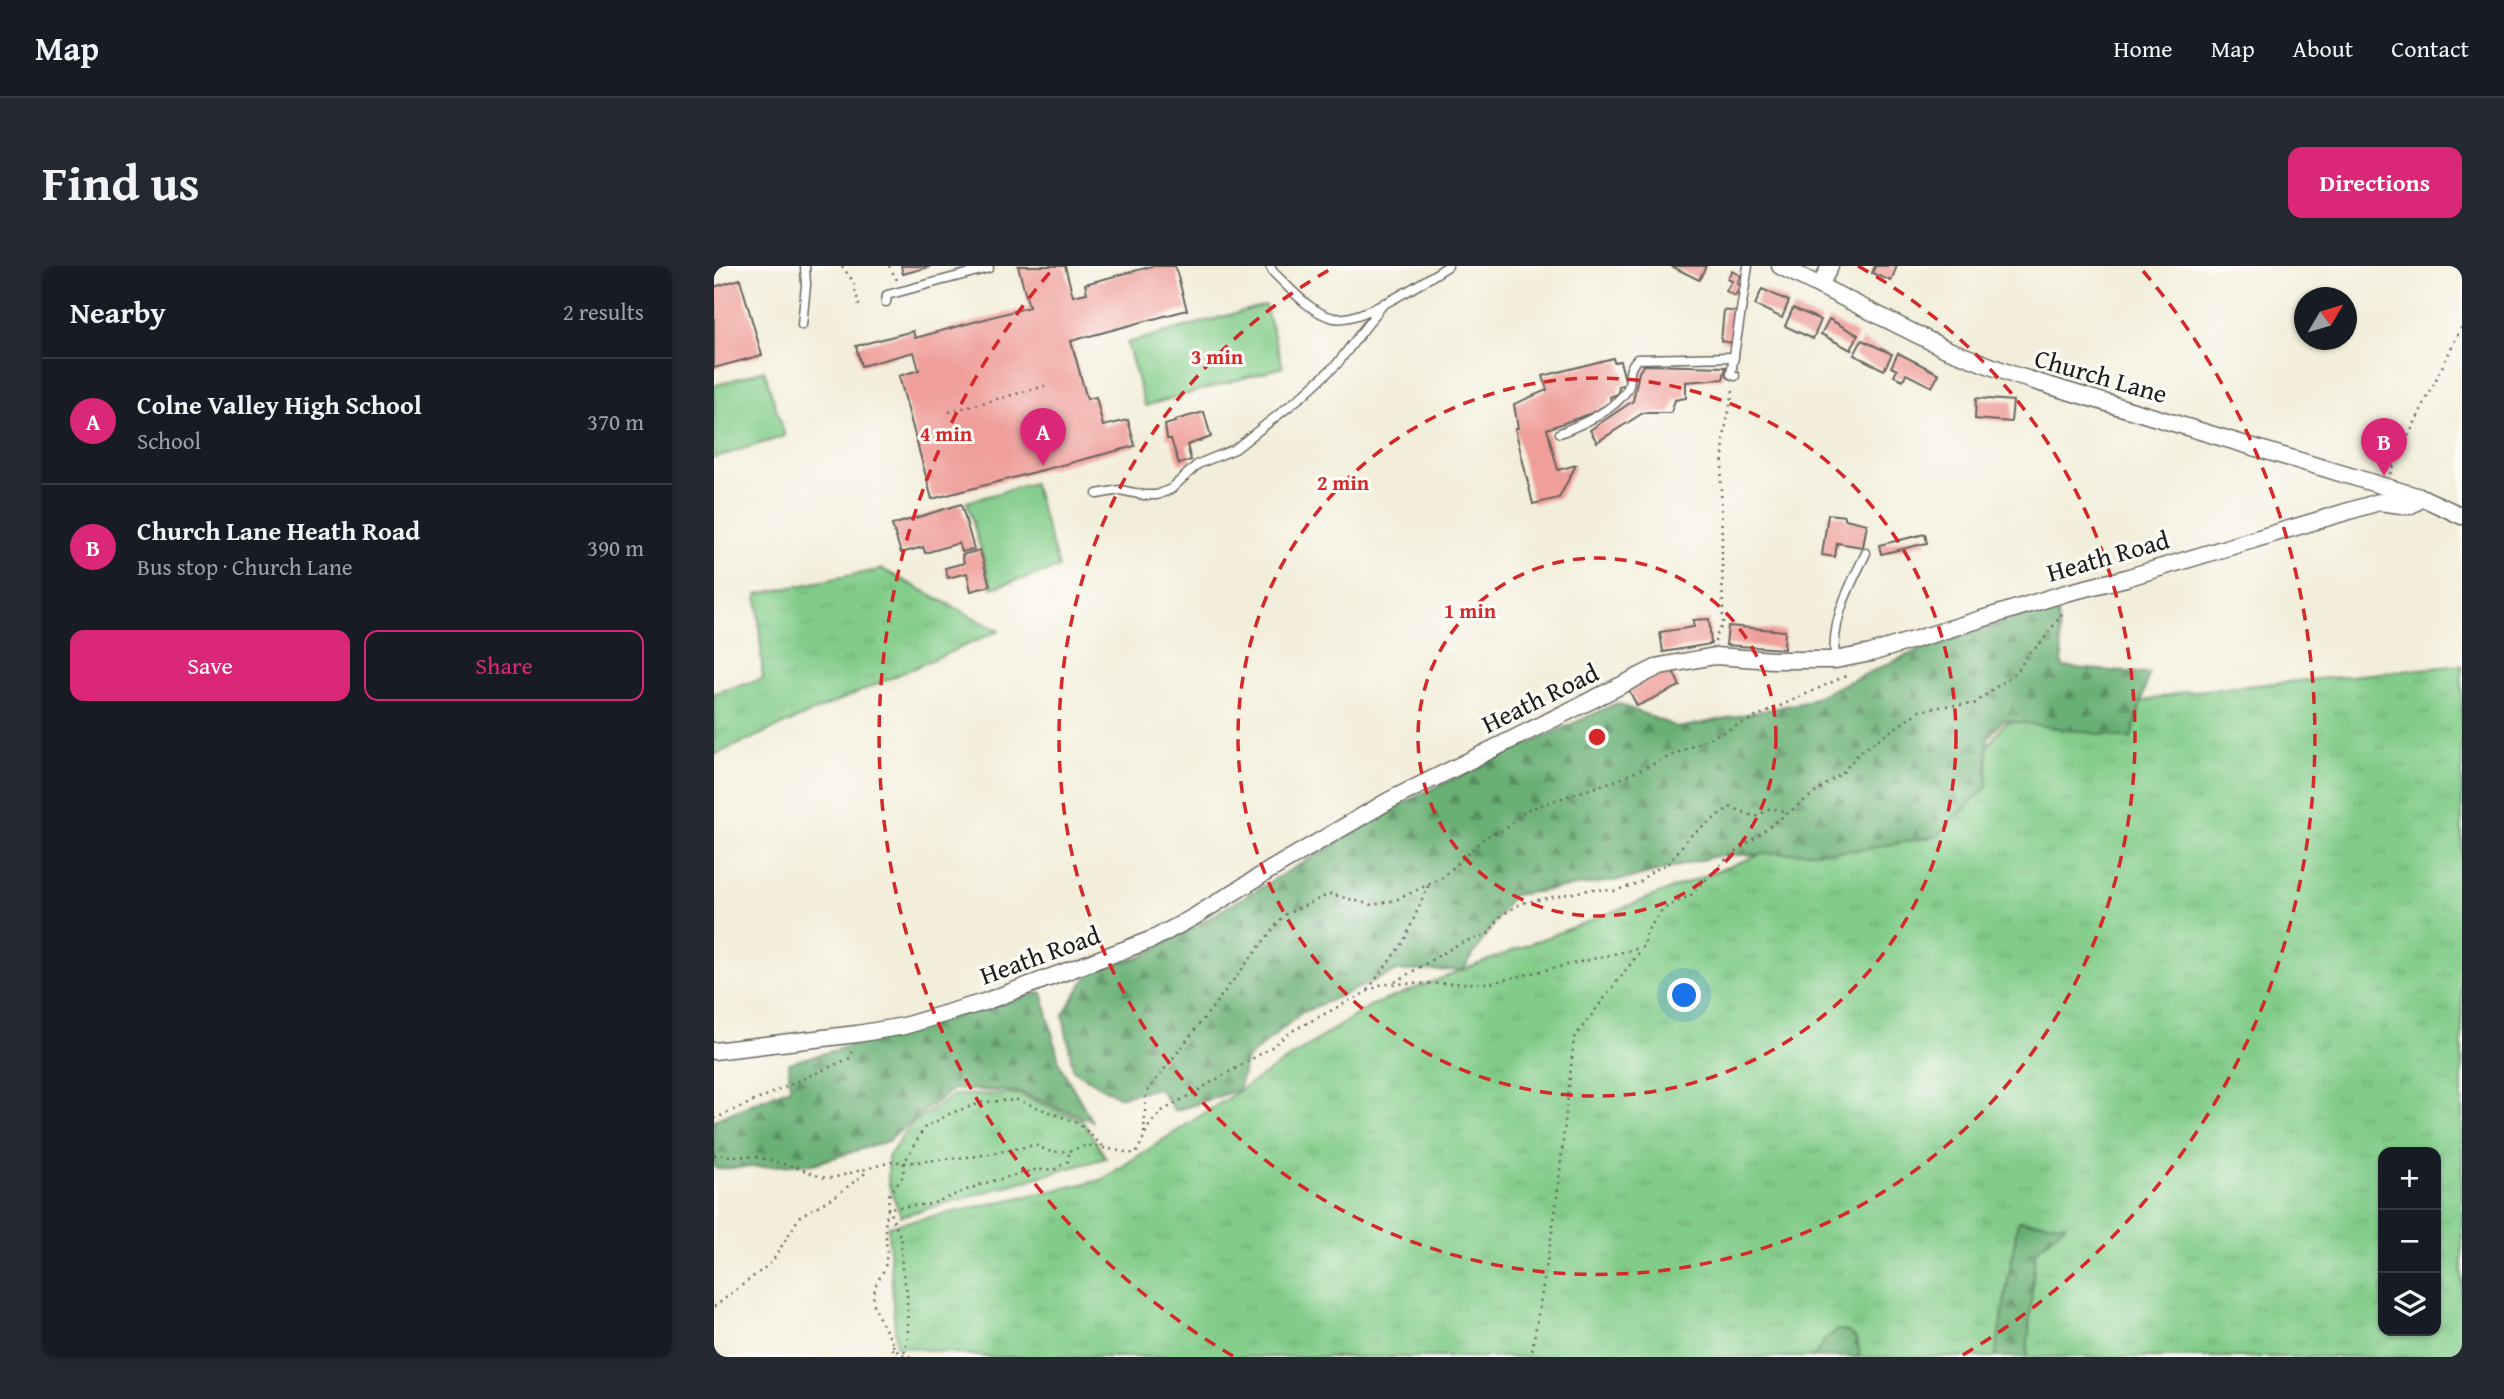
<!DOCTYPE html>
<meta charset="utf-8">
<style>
body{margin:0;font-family:"Gentium Book Plus",serif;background:#242831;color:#f1f3f6}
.controls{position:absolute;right:21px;bottom:21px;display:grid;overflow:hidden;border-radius:14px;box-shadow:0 2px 5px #0004}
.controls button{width:63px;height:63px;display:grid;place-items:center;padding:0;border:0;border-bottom:2px solid #363941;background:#171b24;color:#f1f3f6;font:35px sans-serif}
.compass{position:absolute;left:1580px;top:21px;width:63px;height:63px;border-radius:50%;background:#171b24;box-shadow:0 2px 5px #0004;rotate:52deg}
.you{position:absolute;left:971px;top:730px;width:24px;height:24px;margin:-18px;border:5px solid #fff;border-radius:50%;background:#1a73e8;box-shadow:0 0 0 10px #1a73e833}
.badge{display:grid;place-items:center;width:46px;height:46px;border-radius:50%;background:#db2777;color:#fff;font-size:23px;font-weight:700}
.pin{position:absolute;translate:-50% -58px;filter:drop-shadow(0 2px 4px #0008)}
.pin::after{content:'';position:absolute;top:37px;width:24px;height:21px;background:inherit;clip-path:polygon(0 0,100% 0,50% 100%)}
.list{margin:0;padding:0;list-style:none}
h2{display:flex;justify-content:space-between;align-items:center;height:91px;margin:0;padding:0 28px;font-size:30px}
h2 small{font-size:23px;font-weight:400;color:#9ea1a6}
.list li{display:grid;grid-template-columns:46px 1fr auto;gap:21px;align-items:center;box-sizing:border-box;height:126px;padding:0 28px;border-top:2px solid #363941}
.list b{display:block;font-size:26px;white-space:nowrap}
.list p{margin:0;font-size:23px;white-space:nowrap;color:#9ea1a6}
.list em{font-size:23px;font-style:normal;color:#9ea1a6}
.actions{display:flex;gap:14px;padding:21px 28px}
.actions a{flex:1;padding:16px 0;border:2px solid #db2777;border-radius:14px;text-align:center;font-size:24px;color:#db2777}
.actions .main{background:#db2777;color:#fff}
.icon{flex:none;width:38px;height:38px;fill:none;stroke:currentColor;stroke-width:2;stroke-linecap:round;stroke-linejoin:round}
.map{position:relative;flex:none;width:1748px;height:1091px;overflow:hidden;border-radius:14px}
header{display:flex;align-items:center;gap:42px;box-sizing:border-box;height:98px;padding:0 35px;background:#171b24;border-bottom:2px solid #363941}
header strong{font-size:33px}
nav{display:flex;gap:38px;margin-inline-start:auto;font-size:24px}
.intro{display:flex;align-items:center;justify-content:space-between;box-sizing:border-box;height:168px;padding:0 42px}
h1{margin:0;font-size:49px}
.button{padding:18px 32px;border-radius:14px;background:#db2777;color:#fff;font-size:24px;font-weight:700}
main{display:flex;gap:42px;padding:0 42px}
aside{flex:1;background:#171b24;border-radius:14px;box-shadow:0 2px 5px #0004}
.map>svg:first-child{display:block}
.grass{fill:url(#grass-tufts);stroke:#4f7452;stroke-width:2;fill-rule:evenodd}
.forest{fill:url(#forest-firs);stroke:#426648;stroke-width:2}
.pitch{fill:#82cc89;stroke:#4f7452;stroke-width:2}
.building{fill:#ef9e9a}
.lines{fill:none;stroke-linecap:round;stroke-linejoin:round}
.service-casing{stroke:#67665e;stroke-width:11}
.minor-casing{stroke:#67665e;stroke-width:19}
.path{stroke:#67665e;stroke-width:2.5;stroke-dasharray:2 5;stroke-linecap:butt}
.service{stroke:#fff;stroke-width:8}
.minor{stroke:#fff;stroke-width:16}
.ring{fill:none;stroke:#d62828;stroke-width:3.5;stroke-dasharray:12 9}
.labels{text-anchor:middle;stroke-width:6;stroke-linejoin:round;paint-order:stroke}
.street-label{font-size:26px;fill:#1c1c1c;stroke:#fdfcf7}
.centre{fill:#d62828;stroke:#fdfcf7;stroke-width:3.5}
.ring-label{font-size:21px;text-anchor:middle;font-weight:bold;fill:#d62828;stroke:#fdfcf7;stroke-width:6;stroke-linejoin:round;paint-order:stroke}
</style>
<header>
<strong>Map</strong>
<nav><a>Home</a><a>Map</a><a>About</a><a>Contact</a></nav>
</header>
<div class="intro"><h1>Find us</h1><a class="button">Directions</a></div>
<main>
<aside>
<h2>Nearby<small>2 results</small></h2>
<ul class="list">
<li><span class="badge">A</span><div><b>Colne Valley High School</b><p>School</p></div><em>370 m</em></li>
<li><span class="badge">B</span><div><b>Church Lane Heath Road</b><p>Bus stop · Church Lane</p></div><em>390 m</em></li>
</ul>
<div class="actions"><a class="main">Save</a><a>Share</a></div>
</aside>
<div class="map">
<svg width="1748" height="1091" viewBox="0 0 1748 1091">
<defs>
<pattern id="grass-tufts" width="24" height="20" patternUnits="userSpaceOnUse" patternTransform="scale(1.75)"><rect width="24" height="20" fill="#82cc89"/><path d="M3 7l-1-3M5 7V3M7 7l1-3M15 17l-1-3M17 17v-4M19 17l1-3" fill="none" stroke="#70af76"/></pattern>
<pattern id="forest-firs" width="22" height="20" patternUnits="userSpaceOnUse" patternTransform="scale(1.75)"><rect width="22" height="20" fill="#69b075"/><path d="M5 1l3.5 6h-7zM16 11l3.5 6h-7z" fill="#568e5f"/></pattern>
</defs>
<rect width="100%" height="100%" fill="#fdfcf7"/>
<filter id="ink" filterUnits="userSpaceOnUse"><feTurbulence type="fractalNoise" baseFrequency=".0143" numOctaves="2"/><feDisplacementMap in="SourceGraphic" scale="14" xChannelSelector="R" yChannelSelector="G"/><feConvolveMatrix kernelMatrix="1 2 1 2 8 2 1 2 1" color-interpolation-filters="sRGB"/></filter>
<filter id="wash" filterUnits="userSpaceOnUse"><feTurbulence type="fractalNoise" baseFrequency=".00686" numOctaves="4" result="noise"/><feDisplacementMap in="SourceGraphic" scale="28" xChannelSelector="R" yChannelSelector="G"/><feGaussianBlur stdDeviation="1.57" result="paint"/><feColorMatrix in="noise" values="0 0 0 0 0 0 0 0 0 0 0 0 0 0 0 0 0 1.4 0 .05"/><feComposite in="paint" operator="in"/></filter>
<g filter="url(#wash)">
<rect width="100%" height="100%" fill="#f3eeda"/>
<g class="grass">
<polygon points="168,303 285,365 0,489 0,427 49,413 43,328"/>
<path d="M 1748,399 L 1748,1091 L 274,1091 L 182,1080 L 174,960 L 387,914 L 656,740 L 1047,588 L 1228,539 L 1291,457 L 1353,453 L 1470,426 ZM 1669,886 L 1722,886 L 1722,1065 L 1669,1065 Z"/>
<polygon points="304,828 368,854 392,892 187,950 174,917 174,891 197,858 240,829"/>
</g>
<g class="forest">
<polygon points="1343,337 1349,401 1435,408 1417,473 1289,454 1274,472 1273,521 1223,570 1146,584 1002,590 920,612 799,629 749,704 683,705 587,747 533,793 524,824 461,845 444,822 404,831 359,804 349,748 376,706 429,690 703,530 903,437 965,462 1091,436 1196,388"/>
<polygon points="328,726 346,799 378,855 305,826 240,823 210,845 174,875 99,898 2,903 0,900 0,854 76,822 75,797"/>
<polygon points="1304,955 1352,958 1321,986 1313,1091 1281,1091"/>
<path d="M 1124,1064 C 1141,1065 1146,1075 1145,1091 L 1100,1091 L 1111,1073 Z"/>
</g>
<g class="pitch">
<polygon points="551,39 569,101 431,140 413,77"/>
<polygon points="50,104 71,170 0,192 0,120"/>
<polygon points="319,217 345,302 278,322 253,236"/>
</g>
<g id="blocks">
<g class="building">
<polygon points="187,0 215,0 215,1 189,8"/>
<polygon points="304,0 351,0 359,30 373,27 371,18 439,0 461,0 473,44 357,75 373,133 382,131 389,160 414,154 421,180 218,233 185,110 205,104 200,86 147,100 142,80 199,65 201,72 315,41"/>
<polygon points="957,0 992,0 985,14"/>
<polygon points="1161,0 1183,0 1177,15 1158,7"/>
<polygon points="1018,5 1027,10 1023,17 1027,20 1021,30 1012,25 1018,15 1013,13"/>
<polygon points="26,13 48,89 0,102 0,21"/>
<polygon points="1048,23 1075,35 1068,52 1041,39"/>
<polygon points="1079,42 1107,54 1099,73 1071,60"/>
<polygon points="1010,44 1022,46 1019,77 1007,75"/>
<polygon points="1115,53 1144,69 1137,84 1107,68"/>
<polygon points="1148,74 1178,88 1170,104 1140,89"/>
<polygon points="1184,87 1225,108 1218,121 1192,108 1189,114 1180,110 1183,104 1177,101"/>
<polygon points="899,92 900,96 906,95 912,118 905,120 904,128 896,131 897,136 878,147 833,163 844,204 862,199 845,232 819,238 801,162 804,162 800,138 833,124 829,110"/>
<polygon points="930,99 1012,101 1009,113 972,116 972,132 961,134 957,147 929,147 883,176 876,164 919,135 925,106"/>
<polygon points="1262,132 1299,135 1297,156 1261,153"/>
<polygon points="490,146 497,171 473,179 477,194 465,198 457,173 453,173 451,159 461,156 461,154"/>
<polygon points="247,238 260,283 248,286 245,277 211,287 209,281 187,287 178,259"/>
<polygon points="1114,248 1131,250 1131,253 1153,258 1149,281 1123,277 1121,291 1108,289"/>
<polygon points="1211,268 1213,277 1167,288 1165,279"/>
<polygon points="266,284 276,320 257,325 253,307 234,312 231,302 250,297 248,289"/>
<polygon points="995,353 997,378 949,386 946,366 980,361 979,354"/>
<polygon points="1014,360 1071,365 1070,383 1012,379"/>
<polygon points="958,403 966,420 923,440 915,424"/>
</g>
</g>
</g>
<g filter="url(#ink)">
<use href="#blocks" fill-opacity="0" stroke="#67665e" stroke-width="2"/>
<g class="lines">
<defs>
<g id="service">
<path d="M 556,0 L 559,6 C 576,22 596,47 620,52 C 647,57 711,15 734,0"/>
<polyline points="172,36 173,29 275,2 274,0"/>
<polyline points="88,59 92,19 91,0"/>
<polyline points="1021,110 1017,108 1034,0"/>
<path d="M 846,167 C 870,157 898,146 913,124 C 920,112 910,108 923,93 L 1020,91"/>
<polyline points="383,228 406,224 430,229 443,229 457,223 484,198 521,183 588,130 623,98 670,37"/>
<path d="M 1121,394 C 1117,353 1135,322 1152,287"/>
</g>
<g id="minor">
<polyline points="1066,0 1232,83 1300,109 1709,232 1748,250"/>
<polyline points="1106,20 1116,0"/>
<polyline points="0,785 143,768 190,760 270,736 439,673 478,652 556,604 676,534 946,400 1001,390 1059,394 1121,394 1157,387 1352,327 1412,312 1665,236 1695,240 1709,232"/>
</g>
</defs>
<use href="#service" class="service-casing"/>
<use href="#minor" class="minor-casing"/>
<g class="path">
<polyline points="128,0 139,15 146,43"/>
<polyline points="175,0 183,14"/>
<polyline points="235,146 331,120"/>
<polyline points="1676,208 1748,60"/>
<polyline points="1001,376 1002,370 1009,358 1007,217 1011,164 1020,120"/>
<polyline points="681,716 746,677 774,668 788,649 808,637 879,623 900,625 925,617 935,607 955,597 975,571 1016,541 1042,551 1056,542 1074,546"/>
<polyline points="654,724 690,675 715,618"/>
<polyline points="0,853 136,792 138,783"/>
<polyline points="430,867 432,827 570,649 616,628 658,639 682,634 728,612 771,571 792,563 812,544 906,513 1136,408"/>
<polyline points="0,889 43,891 82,901 107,911 118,912 181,895 190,897 264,890 321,879 337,886 355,885 373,879 422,888 436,858 448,845 555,783 578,765 668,718 776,717 930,681 933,665 949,643 977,629 1011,594 1130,505 1146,486 1206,445 1230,440 1260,438 1303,405 1318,383 1324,381 1351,344"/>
<polyline points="0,1041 58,996 86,950 123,929 154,905"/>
<polyline points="179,1079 181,1084 193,1091"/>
<polyline points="180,1091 178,1076 163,1048 159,1035 161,1020 171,1002 173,985 171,960 174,942 217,938 268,918 320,904 342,903 354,895 355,886"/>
<polyline points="196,1091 190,1084 194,1073 193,1026 188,1003 187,972 174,942 175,929 189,910 190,897 210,862 237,847 270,836 304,834 364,857 390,881"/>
<polyline points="817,1091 842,942 860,772 928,683"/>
</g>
<use href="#service" class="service"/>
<use href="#minor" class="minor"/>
</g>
</g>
<g class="ring">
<circle cx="883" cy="471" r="179"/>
<circle cx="883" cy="471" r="359"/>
<path d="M1144 0A538 538 0 1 1 622 0"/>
<path d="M519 1090A718 718 0 0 1 337 5M1429 5A718 718 0 0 1 1247 1090"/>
</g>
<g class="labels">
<g class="street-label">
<text transform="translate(1387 110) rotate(16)" y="9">Church Lane</text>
<text transform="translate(1394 290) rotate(-16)" y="9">Heath Road</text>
<text transform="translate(826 432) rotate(-26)" y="9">Heath Road</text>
<text transform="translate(326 689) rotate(-20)" y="9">Heath Road</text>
</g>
</g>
<circle cx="883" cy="471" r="10" class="centre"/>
<g class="ring-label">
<text x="503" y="98">3 min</text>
<text x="232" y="175">4 min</text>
<text x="629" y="224">2 min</text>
<text x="756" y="352">1 min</text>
</g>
</svg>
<div class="controls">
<button>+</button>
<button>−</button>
<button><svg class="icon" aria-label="layers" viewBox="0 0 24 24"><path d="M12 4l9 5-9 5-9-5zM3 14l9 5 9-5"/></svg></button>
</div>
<svg class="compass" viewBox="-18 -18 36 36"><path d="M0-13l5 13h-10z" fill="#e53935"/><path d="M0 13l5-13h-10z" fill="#9ea1a6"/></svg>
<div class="you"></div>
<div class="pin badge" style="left:329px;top:200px">A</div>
<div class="pin badge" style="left:1670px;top:210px">B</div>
</div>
</main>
